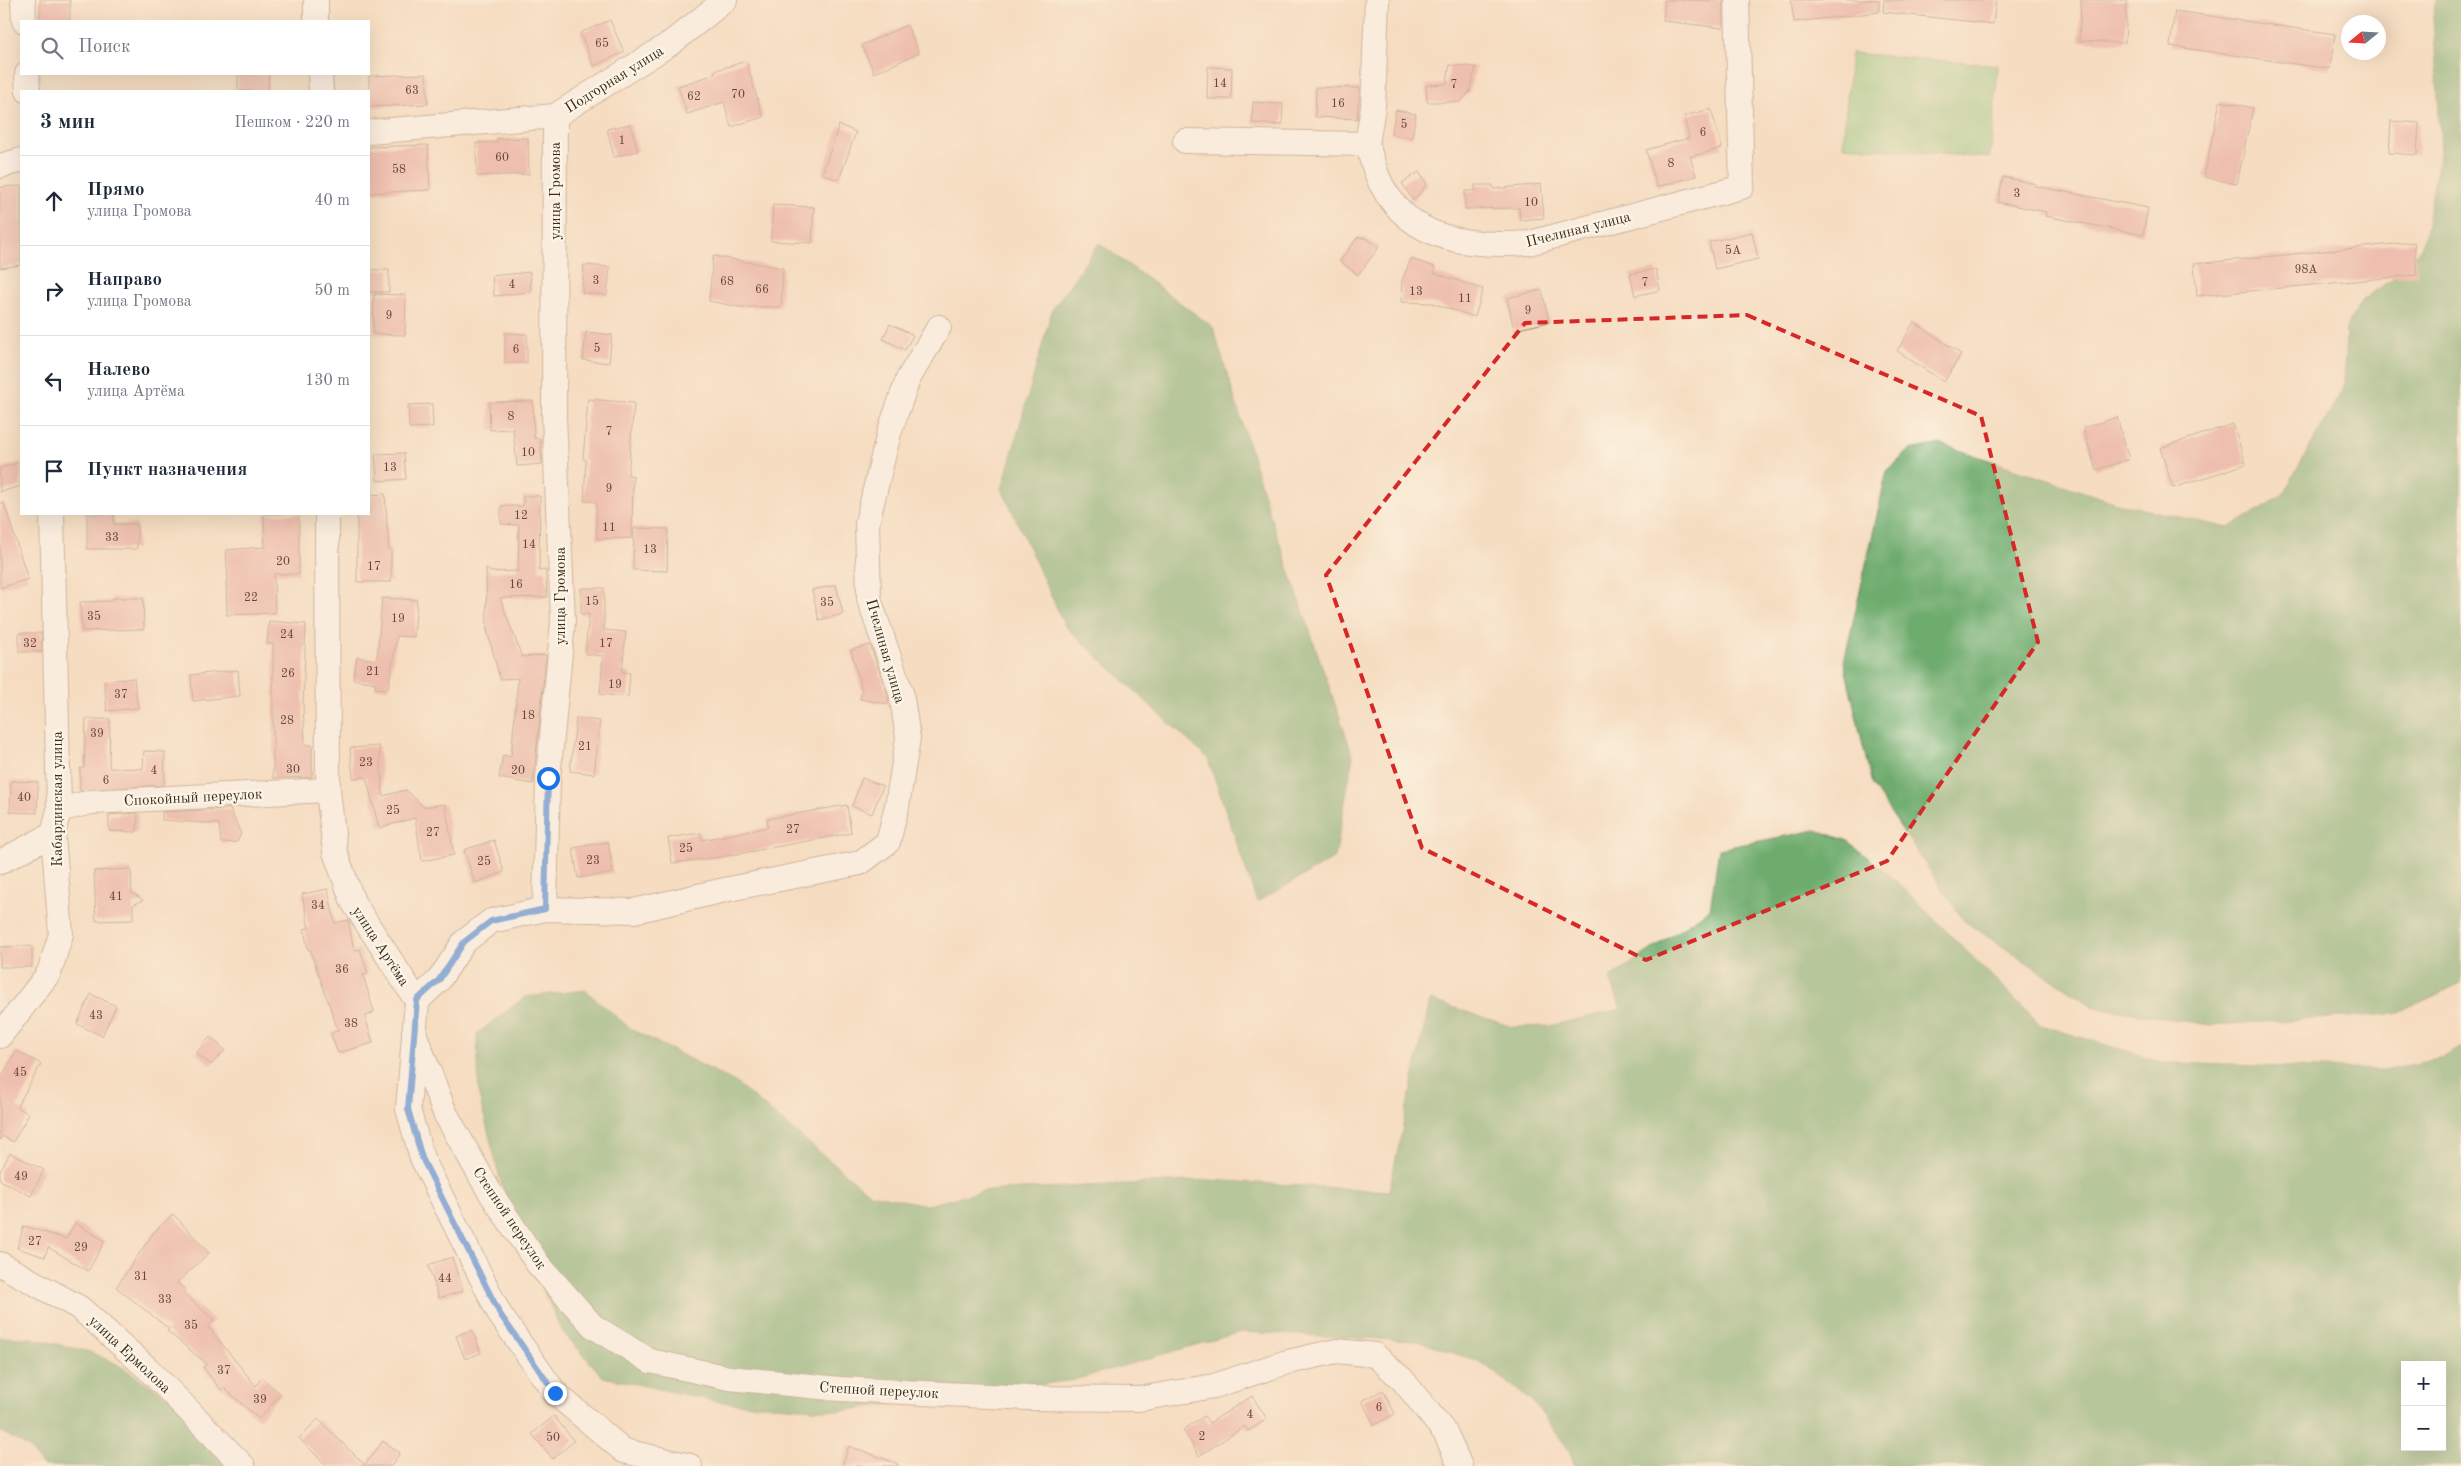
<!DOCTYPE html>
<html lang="ru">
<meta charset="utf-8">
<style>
body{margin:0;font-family:"Old Standard TT",serif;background:#f6f6f7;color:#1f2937}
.controls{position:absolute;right:15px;bottom:15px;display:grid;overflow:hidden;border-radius:0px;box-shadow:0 5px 20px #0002}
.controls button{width:45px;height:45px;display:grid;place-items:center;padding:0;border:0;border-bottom:1px solid #e0e1e3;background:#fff;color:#1f2937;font:25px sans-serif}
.compass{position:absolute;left:2341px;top:15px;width:45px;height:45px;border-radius:50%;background:#fff;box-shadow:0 5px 20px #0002;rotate:252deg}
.stop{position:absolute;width:15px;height:15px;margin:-11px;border:4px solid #1a73e8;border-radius:50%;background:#fff}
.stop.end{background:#1a73e8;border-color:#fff;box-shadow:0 1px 5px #0008}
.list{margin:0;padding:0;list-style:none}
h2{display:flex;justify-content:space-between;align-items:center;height:65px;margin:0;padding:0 20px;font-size:21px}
h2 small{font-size:16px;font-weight:400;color:#747a83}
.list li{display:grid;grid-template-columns:32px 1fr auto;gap:15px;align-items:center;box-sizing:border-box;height:90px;padding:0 20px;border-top:1px solid #e0e1e3}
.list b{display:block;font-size:19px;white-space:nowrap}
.list p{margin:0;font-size:16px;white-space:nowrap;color:#747a83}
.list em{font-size:16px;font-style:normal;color:#747a83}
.icon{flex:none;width:28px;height:28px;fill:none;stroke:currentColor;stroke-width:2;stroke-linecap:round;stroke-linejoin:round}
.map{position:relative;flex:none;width:2461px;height:1466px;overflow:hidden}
.search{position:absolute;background:#fff;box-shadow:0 5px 20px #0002;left:20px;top:20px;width:350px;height:55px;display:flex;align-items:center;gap:12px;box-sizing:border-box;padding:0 18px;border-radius:0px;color:#747a83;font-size:19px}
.panel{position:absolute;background:#fff;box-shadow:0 5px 20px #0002;left:20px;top:90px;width:350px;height:425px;border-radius:0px}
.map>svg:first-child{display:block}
.green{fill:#89c87f;stroke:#62794e}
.forest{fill:#6eac6e;stroke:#546b46;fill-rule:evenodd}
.building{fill:#e59c98}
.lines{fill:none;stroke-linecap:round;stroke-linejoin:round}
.street-casing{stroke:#988470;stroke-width:26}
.street{stroke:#fff;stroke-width:24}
.route{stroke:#1a73e8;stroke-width:6}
.marked{fill:none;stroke:#d62828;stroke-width:4;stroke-dasharray:10 6;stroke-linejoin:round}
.labels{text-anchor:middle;stroke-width:4.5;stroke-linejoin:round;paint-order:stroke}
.number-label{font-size:12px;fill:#66463c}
.street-label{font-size:15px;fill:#3b2a1e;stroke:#fcf5e5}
</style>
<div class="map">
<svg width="2461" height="1466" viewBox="0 0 2461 1466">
<rect width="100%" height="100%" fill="#fcf5e5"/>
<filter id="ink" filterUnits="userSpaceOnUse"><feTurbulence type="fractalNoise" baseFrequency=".02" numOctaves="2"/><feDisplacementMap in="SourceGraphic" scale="10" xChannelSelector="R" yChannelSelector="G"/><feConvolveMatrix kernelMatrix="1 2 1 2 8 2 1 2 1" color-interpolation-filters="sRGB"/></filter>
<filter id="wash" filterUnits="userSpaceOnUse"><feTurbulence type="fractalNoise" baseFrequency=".0096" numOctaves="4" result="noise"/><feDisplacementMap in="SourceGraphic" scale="20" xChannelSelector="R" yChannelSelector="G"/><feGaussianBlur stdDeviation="1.12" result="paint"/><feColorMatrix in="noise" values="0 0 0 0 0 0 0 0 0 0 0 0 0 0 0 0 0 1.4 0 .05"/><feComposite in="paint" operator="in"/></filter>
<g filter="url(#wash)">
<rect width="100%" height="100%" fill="#f5ddc1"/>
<polygon class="green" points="1851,53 1998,65 1990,158 1843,146"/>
<g class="forest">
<polygon points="2436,0 2461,0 2461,983 2396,1014 2210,1025 2094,1007 1964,921 1872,785 1844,662 1887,471 1910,450 1941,444 2117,503 2229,528 2282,496 2344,387 2346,328 2362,300 2411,266 2424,239 2441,147 2433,17"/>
<polygon points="1099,243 1213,327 1270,515 1353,756 1335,858 1257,902 1208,759 1065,626 1002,489 1052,310"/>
<path d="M 1816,830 L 1846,840 L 1893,878 L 2041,1025 L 2166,1063 L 2383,1070 L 2444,1058 L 2461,1047 L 2461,1466 L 1575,1466 L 1569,1450 L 1533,1402 L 1481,1362 L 1417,1341 L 1241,1332 L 1074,1380 L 839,1411 L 720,1402 L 603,1377 L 562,1331 L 511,1221 L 479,1096 L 477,1034 L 525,997 L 585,990 L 631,1029 L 735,1082 L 870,1194 L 927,1205 L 983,1191 L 1209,1180 L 1389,1191 L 1430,1000 L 1513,1027 L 1549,1026 L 1621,1009 L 1610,978 L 1710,909 L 1719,849 ZM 2405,1365 L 2442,1365 L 2442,1447 L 2405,1447 Z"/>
<polygon points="0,1337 31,1338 90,1352 117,1364 198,1416 245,1466 43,1466 29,1448 0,1431"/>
</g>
<g id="blocks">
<g class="building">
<rect x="40" y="0" width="30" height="20"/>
<polygon points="1665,0 1723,1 1723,28 1663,21"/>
<polygon points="1791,0 1879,0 1879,12 1794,22"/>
<polygon points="1884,0 1996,0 1993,24 1883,12"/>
<polygon points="2081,0 2127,0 2125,43 2079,41"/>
<polygon points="2175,11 2335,34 2330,69 2170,46"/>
<polygon points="610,20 624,52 594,66 580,33"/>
<polygon points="907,25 919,53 874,73 862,45"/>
<polygon points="746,61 763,117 731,127 724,102 687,114 678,86 715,74 714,71"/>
<polygon points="1450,65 1476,67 1469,93 1460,102 1427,102 1426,85 1446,84"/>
<polygon points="1208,67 1232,68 1231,99 1207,99"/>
<polygon points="238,74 269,74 268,91 238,91"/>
<polygon points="426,74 428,104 369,107 369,76"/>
<polygon points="1316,87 1360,88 1357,119 1315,117"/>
<polygon points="2220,101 2253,108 2237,184 2204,177"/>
<polygon points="1253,102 1283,104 1282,125 1252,123"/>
<polygon points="1711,109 1722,148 1690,157 1696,176 1657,187 1646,150 1689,138 1684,116"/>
<polygon points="1396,110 1416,114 1412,138 1391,134"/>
<polygon points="2391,121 2419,123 2417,155 2389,153"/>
<polygon points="630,124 638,151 614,157 607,129"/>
<polygon points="839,125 856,132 839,180 822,174"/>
<polygon points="528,138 529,174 477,176 476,143 497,142 497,139"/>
<polygon points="428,145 430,190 369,193 369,147"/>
<polygon points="1419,172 1427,184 1413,201 1402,183"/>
<polygon points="2003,177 2036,184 2035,186 2148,208 2143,235 2045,216 2046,212 1998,202"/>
<polygon points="1541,184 1544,218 1520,220 1519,208 1465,209 1465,191 1475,191 1475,185 1493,185 1493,189"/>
<polygon points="21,186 21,265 0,268 0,187"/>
<polygon points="773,205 814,207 812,243 771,241"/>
<polygon points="1752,232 1758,259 1715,269 1709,242"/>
<polygon points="1358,237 1366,238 1379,247 1358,275 1340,261"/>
<polygon points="2414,242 2417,275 2197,296 2194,264"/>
<polygon points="713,256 783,268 781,307 739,307 709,301"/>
<polygon points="1411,259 1435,267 1434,273 1483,289 1475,317 1432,303 1401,302 1402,280"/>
<polygon points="584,265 610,267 607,295 582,293"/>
<polygon points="1656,269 1660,290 1635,296 1630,274"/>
<rect x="369" y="270" width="20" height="22"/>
<polygon points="530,272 531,292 494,296 492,276"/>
<polygon points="1542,290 1549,322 1514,330 1507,298"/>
<polygon points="374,294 406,295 405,335 373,334"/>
<polygon points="1914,322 1961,354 1944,382 1897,351"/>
<polygon points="890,324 913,335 905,350 883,339"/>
<polygon points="586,332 612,335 609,363 583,360"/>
<polygon points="505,333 527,334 527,363 505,363"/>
<polygon points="588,399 634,403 628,475 633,476 632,538 597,539 596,502 584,501 586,460 583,459"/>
<polygon points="533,401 534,438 540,438 542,464 517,466 513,429 490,430 489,402"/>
<polygon points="432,404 433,427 409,428 408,405"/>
<polygon points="2117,417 2129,459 2096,470 2083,428"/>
<polygon points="2233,424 2246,464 2173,488 2160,448"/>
<polygon points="404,453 406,479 377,481 375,454"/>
<polygon points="21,462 21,486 0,492 0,468"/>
<polygon points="385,494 389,550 391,550 391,582 357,582 357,514 369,514 369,495"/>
<polygon points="523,496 540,496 539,571 546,570 547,597 500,598 522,657 546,655 533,784 499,778 503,755 511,757 518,678 500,679 487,630 486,568 488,568 490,572 518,571 519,525 501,524 501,506 523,506"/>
<polygon points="0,503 4,503 28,579 0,588"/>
<polygon points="87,514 114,514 114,524 137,524 137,549 87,549"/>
<polygon points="264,514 299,514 299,574 274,574 275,613 227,615 226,581 228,581 226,550 265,547"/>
<polygon points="634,528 668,529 667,571 633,570"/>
<polygon points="836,585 843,614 819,620 812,590"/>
<polygon points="581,588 604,588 604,630 626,632 622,672 630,673 628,697 600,694 603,656 585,654 589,614 581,614"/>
<polygon points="112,598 143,598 144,629 82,631 80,602 112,601"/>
<polygon points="382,598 417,600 414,637 397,636 388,689 375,688 376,683 353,679 357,657 377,660"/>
<polygon points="269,621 306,624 303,705 305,745 312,745 312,777 273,778 273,644 267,644"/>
<polygon points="19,633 41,633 42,652 19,652"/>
<polygon points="870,645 888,695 888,704 860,699 862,691 851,650"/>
<polygon points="238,670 240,696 193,701 191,675"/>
<polygon points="134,678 138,708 107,711 104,681"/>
<polygon points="576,718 600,721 594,774 570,771"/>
<polygon points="86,719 110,719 109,768 143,769 144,751 165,752 164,785 80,791 80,768 84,768"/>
<polygon points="379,746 383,796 406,790 424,807 445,804 454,855 422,861 415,818 379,828 366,777 353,778 350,748"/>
<polygon points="862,778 883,786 872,814 852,806"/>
<polygon points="11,781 38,782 37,813 10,812"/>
<polygon points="847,805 851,833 721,857 672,863 668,838 701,833 702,840 768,827 767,819"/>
<polygon points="230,809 241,834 237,842 221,843 219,824 162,820 162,812"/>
<polygon points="138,813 137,832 109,831 109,815"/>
<polygon points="494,840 504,872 475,883 464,850"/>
<polygon points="608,842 613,873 578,878 573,848"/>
<polygon points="131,869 132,893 143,900 133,905 133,920 96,921 94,871"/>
<polygon points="328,889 335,923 348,920 354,951 360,949 368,974 363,975 374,1012 365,1017 373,1043 338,1053 331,1034 338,1030 310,949 308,950 304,929 309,928 302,894"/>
<polygon points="32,946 32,967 0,967 0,947"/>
<polygon points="91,994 116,1006 102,1036 77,1024"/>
<polygon points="210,1037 225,1050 211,1065 196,1053"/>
<polygon points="16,1051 41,1064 17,1107 29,1114 13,1142 2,1136 0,1140 0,1080"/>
<polygon points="10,1153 44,1170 31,1196 0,1180 0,1172"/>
<polygon points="173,1214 209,1253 177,1283 185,1289 183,1293 214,1320 208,1327 256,1386 262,1378 281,1394 259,1419 224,1388 221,1390 203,1367 207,1364 167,1331 169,1329 116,1287 154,1232"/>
<polygon points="75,1223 105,1241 88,1271 48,1247 45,1257 17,1248 24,1226 66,1239"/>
<polygon points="452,1257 463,1291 439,1298 428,1265"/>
<polygon points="472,1330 481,1353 465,1359 456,1336"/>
<polygon points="1383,1390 1395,1414 1374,1425 1362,1401"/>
<polygon points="1252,1396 1267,1419 1248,1431 1245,1426 1199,1456 1183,1430 1204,1416 1209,1423"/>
<polygon points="554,1416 574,1441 553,1459 532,1434"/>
<polygon points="318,1419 365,1465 383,1441 400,1453 391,1466 327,1466 299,1438"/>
<polygon points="849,1446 898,1464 898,1466 842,1466"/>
</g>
</g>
</g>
<g filter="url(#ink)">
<use href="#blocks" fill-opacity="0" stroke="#988470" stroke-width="1"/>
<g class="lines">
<defs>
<g id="street">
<polyline points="23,0 24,21"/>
<polyline points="316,0 316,21"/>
<polyline points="27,74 28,91"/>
<polyline points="320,74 321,91"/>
<polyline points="369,132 555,116 671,43 725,0"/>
<path d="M 1185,141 L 1367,144 C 1371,157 1375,172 1381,184 C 1411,242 1471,247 1529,243 L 1742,187 L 1737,0"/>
<polyline points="1367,144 1373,107 1377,0"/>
<polyline points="0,166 21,160"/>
<polyline points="327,514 328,790 335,852 353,902 417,1001 408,1109 422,1158 500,1315 555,1393 624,1451 690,1466"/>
<polyline points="59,810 91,802 328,790"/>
<polyline points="0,862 53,834"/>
<polyline points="545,909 548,778 563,621 554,416 555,116"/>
<polyline points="417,1001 439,980 464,942 491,921 545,909 634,911 729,889 860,863 888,842 897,806 908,738 901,692 869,599 867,523 889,433 908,379 939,327"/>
<polyline points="414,1033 445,1113 488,1189 538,1264 593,1326 650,1361 729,1378 840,1389 1028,1398 1139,1399 1214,1386 1284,1363 1336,1351 1375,1355 1402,1379 1446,1434 1460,1466"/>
<polyline points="0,1036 49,973 61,934 53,834 59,810 52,514"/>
<polyline points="0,1264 80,1308 148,1369 243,1466"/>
</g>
</defs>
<use href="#street" class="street-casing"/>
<use href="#street" class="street"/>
</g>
</g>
<g class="lines" filter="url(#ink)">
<polyline class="route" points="548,778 545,909 491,921 464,942 439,980 417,1000 408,1109 422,1158 500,1314 555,1393"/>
</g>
<path d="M0 0H2461V1466H0ZM 1747,315 L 1981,416 L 2038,642 L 1887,861 L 1646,960 L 1422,848 L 1326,575 L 1525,323 Z" fill="#f5ddc1" fill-opacity=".55" fill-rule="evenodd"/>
<path class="marked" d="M 1747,315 L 1981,416 L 2038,642 L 1887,861 L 1646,960 L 1422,848 L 1326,575 L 1525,323 Z"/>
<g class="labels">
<g class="number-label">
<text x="602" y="47">65</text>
<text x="1220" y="87">14</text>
<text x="1454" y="88">7</text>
<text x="412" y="94">63</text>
<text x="738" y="98">70</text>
<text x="694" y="100">62</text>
<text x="1338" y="107">16</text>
<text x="1404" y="128">5</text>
<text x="1703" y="136">6</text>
<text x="622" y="144">1</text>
<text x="502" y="161">60</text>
<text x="1671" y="167">8</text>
<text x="399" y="173">58</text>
<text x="2017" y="197">3</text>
<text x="1531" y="206">10</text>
<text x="1733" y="254">5А</text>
<text x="2306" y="273">98А</text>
<text x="596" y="284">3</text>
<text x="727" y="285">68</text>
<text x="1645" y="286">7</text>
<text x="512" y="288">4</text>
<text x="762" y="293">66</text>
<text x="1416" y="295">13</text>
<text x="1465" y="302">11</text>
<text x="1528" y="314">9</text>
<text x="389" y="319">9</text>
<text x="597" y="352">5</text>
<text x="516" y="353">6</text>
<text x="511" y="420">8</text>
<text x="609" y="435">7</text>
<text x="528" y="456">10</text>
<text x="390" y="471">13</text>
<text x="609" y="492">9</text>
<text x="521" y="519">12</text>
<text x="609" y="531">11</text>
<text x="112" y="541">33</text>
<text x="529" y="548">14</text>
<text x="650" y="553">13</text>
<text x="283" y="565">20</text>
<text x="374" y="570">17</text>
<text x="516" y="588">16</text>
<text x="251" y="601">22</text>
<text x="592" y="605">15</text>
<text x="827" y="606">35</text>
<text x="94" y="620">35</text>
<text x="398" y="622">19</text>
<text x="287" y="638">24</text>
<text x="30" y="647">32</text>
<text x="606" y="647">17</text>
<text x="373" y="675">21</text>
<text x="288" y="677">26</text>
<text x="615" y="688">19</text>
<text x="121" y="698">37</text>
<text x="528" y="719">18</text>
<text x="287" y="724">28</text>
<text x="97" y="737">39</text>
<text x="585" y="750">21</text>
<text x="366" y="766">23</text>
<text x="293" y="773">30</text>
<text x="154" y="774">4</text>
<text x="518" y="774">20</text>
<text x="106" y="784">6</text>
<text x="24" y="801">40</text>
<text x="393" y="814">25</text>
<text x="793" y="833">27</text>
<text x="433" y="836">27</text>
<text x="686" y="852">25</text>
<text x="593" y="864">23</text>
<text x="484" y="865">25</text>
<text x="116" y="900">41</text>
<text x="318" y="909">34</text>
<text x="342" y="973">36</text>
<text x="96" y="1019">43</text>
<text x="351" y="1027">38</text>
<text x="20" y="1076">45</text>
<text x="21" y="1180">49</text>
<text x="35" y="1245">27</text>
<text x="81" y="1251">29</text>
<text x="141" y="1280">31</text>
<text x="445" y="1282">44</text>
<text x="165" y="1303">33</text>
<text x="191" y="1329">35</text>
<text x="224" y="1374">37</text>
<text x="260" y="1403">39</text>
<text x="1379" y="1411">6</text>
<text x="1250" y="1418">4</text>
<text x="1202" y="1440">2</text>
<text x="553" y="1441">50</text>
</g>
<g class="street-label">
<text transform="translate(614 79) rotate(-32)" y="5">Подгорная улица</text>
<text transform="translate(555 191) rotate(-90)" y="5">улица Громова</text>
<text transform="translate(1578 229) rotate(-14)" y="5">Пчелиная улица</text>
<text transform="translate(560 596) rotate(-90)" y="5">улица Громова</text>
<text transform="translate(886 651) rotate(74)" y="5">Пчелиная улица</text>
<text transform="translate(193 797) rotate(-3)" y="5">Спокойный переулок</text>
<text transform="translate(57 799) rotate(-90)" y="5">Кабардинская улица</text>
<text transform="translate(381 946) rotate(57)" y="5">улица Артёма</text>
<text transform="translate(510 1218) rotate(56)" y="5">Степной переулок</text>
<text transform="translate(130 1354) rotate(43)" y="5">улица Ермолова</text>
<text transform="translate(879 1390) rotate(3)" y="5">Степной переулок</text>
</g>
</g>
</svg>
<div class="controls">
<button>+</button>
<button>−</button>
</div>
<svg class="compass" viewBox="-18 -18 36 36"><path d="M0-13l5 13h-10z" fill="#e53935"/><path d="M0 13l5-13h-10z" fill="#747a83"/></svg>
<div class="stop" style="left:548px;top:778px"></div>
<div class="stop end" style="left:555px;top:1393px"></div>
<div class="search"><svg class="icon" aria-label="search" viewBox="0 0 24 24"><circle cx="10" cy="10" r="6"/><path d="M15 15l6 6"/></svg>Поиск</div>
<section class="panel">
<h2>3 мин<small>Пешком · 220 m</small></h2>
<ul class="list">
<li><svg class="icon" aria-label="ahead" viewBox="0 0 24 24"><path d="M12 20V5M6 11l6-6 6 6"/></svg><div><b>Прямо</b><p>улица Громова</p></div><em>40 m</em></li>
<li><svg class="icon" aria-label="right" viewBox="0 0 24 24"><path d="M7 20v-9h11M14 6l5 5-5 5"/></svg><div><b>Направо</b><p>улица Громова</p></div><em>50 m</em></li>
<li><svg class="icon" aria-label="left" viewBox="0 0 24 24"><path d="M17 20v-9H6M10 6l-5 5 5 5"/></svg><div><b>Налево</b><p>улица Артёма</p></div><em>130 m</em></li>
<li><svg class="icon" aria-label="arrive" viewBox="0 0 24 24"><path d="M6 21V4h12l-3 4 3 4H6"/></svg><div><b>Пункт назначения</b></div></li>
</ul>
</section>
</div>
